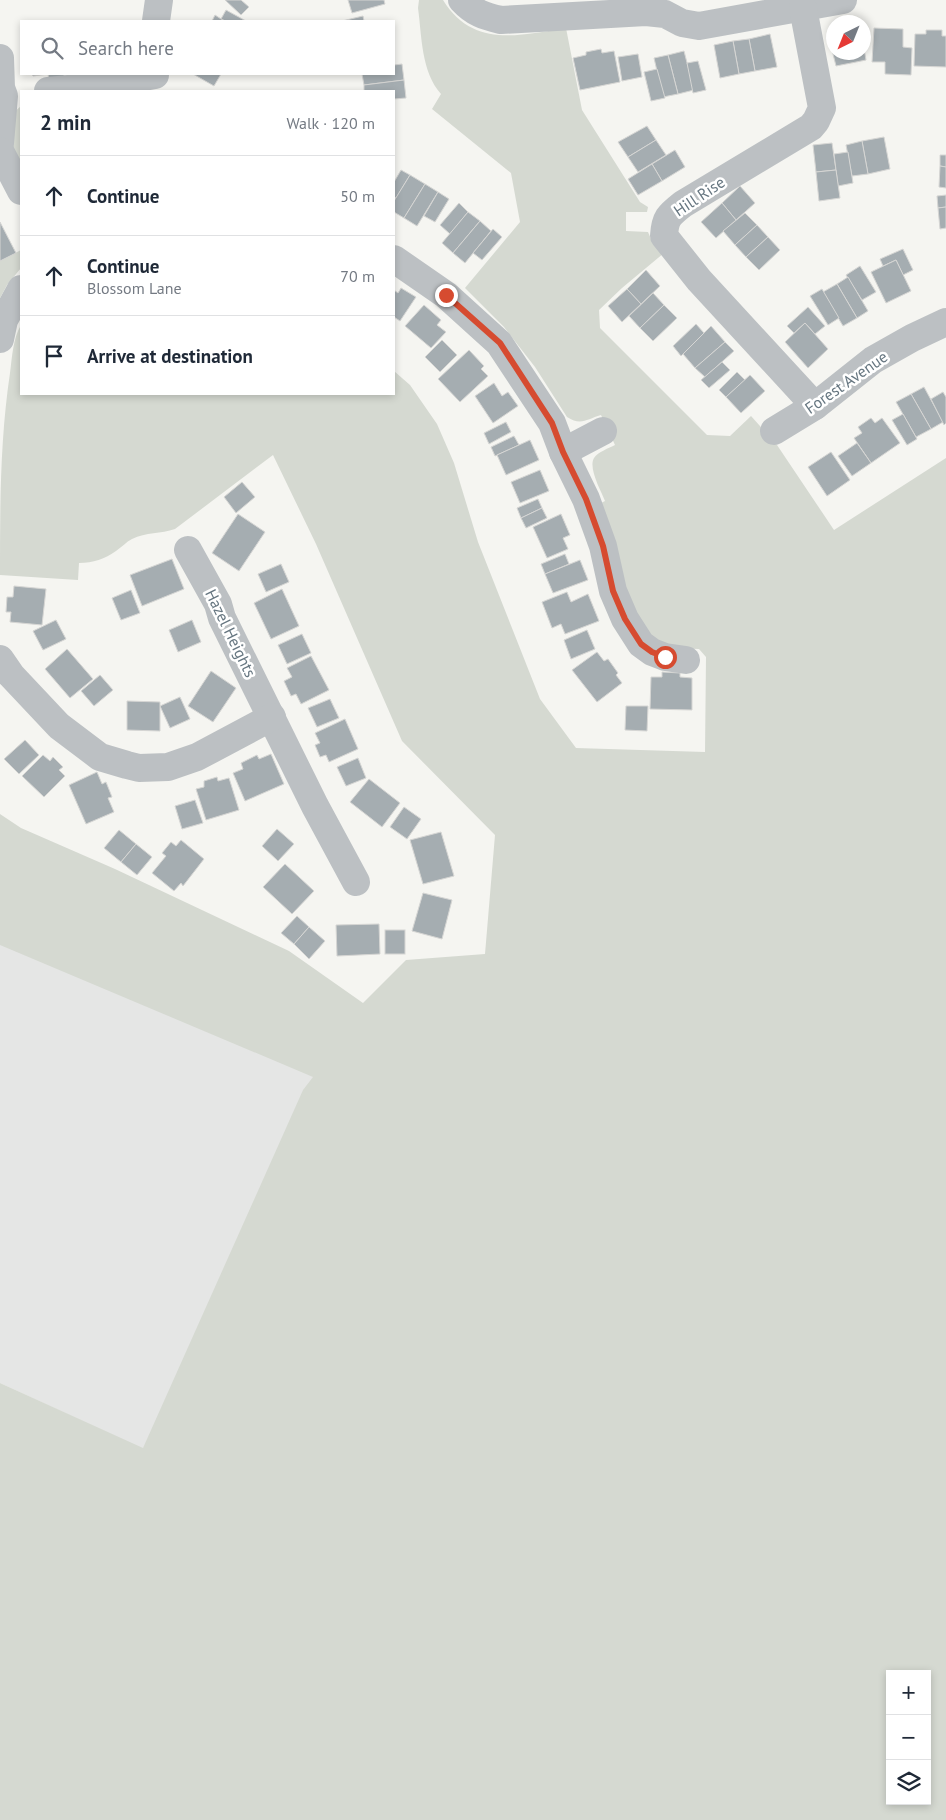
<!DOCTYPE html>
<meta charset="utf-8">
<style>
body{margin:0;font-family:"PT Sans",sans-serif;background:#f6f6f7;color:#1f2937}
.controls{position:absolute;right:15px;bottom:15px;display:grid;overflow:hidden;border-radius:0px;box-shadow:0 2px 8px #0003}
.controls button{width:45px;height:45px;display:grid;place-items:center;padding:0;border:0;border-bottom:1px solid #e0e1e3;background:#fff;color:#1f2937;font:25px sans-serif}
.compass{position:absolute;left:826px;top:15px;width:45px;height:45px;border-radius:50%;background:#fff;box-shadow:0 2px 8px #0003;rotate:223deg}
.stop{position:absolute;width:15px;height:15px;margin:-11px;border:4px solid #d64b30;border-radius:50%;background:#fff}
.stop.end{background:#d64b30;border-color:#fff;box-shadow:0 1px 5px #0008}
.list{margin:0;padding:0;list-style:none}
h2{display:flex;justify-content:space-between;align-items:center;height:65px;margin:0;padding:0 20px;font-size:21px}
h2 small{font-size:16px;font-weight:400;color:#747a83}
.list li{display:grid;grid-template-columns:32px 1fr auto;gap:15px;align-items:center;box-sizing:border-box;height:80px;padding:0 20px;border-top:1px solid #e0e1e3}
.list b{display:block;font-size:19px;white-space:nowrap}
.list p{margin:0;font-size:16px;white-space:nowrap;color:#747a83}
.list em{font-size:16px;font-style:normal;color:#747a83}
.icon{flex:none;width:28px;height:28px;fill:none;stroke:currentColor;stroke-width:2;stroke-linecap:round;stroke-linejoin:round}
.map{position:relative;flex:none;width:946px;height:1820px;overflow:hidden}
.search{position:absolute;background:#fff;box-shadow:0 2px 8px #0003;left:20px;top:20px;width:375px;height:55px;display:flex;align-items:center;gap:12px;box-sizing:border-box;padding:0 18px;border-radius:0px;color:#747a83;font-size:19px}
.panel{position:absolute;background:#fff;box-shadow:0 2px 8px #0003;left:20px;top:90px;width:375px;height:305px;border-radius:0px}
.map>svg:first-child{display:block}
.built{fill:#e5e6e5}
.green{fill:#d5d9d1;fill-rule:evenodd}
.building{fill:#a5adb1;stroke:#d6d6d4}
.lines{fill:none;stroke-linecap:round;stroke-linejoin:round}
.minor{stroke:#bcc0c3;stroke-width:28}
.route{stroke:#d64b30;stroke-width:6}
.labels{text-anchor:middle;stroke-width:5;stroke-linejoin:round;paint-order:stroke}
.street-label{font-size:16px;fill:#667680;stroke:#fff}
</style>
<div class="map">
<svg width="946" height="1820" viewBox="0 0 946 1820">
<rect width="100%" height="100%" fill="#f5f5f1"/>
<polygon class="built" points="0,869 326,1059 143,1449 0,1383"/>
<g class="green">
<path d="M 419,0 L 443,0 C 473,49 521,35 566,28 L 582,110 L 640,202 L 648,207 L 647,212 L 626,212 L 626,231 L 648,232 L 651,239 L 664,253 L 622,288 L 599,310 L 600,328 L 707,435 L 730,436 L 751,416 L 777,445 L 834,530 L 946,458 L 946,1820 L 0,1820 L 0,1383 L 143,1448 L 303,1090 L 313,1077 L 0,945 L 0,814 L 21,828 L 115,869 L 289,951 L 363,1003 L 406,960 L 485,954 L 495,835 L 402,741 L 316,544 L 273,455 L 175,529 C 161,534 146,532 132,539 C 126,542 122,547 116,551 C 105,559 93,563 79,563 L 78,580 L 0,575 C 0,507 0,440 10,373 C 12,357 13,338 21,325 L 21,394 L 394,394 L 394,371 L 410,385 L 437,424 L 454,463 L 478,542 L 540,699 L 576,748 L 705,752 L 706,657 L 699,649 L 664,648 L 636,621 L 597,505 L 605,501 C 601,491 588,468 594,458 C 598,452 609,448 615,445 L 601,415 C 587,419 581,426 567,417 L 535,367 L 504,327 L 465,288 L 520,222 L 511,173 L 432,109 L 441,94 C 421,71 422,37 418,8 ZM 890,1674 L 927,1674 L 927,1801 L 890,1801 Z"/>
<polygon points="21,106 21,171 6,145 11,115"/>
<polygon points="21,250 21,268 7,285 0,298 0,261"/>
</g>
<g class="building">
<polygon points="225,0 241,0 249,7 241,15"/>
<polygon points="348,0 384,0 385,4 352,13"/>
<polygon points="226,10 246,21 225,21 221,19"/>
<polygon points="215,15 221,19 225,21 212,21"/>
<polygon points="363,16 364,21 342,21"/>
<polygon points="874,28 903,29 903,47 912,48 911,75 885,74 885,62 872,62"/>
<polygon points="926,30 942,30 942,36 946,36 946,67 914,66 915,34 926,34"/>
<polygon points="834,33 834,52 864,52 864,48 866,60 836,66 828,34"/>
<polygon points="770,34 777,67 755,71 749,39"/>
<polygon points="749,39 755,71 739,74 733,41"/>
<polygon points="733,41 739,74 720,78 714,45"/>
<polygon points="601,49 602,53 614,51 620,82 580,90 573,58 586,55 586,52"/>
<polygon points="684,51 694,90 678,94 668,55"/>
<polygon points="638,54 642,77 622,81 618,57"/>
<polygon points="668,55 678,94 663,97 654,58"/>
<polygon points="698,61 706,90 693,93 687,63"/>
<polygon points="402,64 404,80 364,85 362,74 394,74 394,65"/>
<polygon points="657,69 665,98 651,101 644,72"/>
<polygon points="32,74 64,74 64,78 49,80 48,74 33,76"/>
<polygon points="193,74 221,74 214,86"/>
<polygon points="404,80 406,98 394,99 394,91 364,91 364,85"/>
<polygon points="647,126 656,140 628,157 618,142"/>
<polygon points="884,137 890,169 868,174 862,141"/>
<polygon points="656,140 666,155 638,172 628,157"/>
<polygon points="862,141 868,174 852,176 846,145"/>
<polygon points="832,143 836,170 816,172 813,145"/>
<polygon points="675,150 685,167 662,181 652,164"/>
<polygon points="848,152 853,183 838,186 834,154"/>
<polygon points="940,155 946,155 946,167 940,166"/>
<polygon points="652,164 662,181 638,195 628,179"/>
<polygon points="940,166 946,167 946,188 939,187"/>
<polygon points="401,170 410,175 396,198 394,196 394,182"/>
<polygon points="836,170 840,198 819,201 816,172"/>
<polygon points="410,175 425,184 404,218 394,212 394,201"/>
<polygon points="425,184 438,192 417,226 404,218"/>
<polygon points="740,186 755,203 736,220 722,203"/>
<polygon points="438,192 449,199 435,222 424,216"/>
<polygon points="946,195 946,207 938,208 937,196"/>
<polygon points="459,203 468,212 450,234 440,225"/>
<polygon points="722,203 736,220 716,238 701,222"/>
<polygon points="946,207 946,228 940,229 938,208"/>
<polygon points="468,212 480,221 453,253 442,243"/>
<polygon points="745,213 757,225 735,245 723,231"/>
<polygon points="480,221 491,231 465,263 453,253"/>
<polygon points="0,222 16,253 0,261"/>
<polygon points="757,225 768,237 746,257 735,245"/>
<polygon points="493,229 502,237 482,260 473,253"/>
<polygon points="768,237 780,250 759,270 746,257"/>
<polygon points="903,249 913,270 903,275 896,260 883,266 880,259"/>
<polygon points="896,260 911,291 886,303 871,272"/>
<polygon points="860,266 876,292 862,300 846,275"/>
<polygon points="646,270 660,286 641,304 627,289"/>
<polygon points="848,277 868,311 857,318 837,284"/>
<polygon points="837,284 857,318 843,326 823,292"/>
<polygon points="401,288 416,297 400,321 394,317 394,290 398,293"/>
<polygon points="627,289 641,304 622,322 608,306"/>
<polygon points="822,289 839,318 828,325 810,296"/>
<polygon points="653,293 664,305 640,328 629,316"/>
<polygon points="424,305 441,320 437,325 446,332 431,348 405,326"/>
<polygon points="664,305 677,318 653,341 640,328"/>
<polygon points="808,307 825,326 815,334 805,323 794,333 787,326"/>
<polygon points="805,323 828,349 808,368 785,342"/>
<polygon points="696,324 704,333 681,356 673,346"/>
<polygon points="711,326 725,342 695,368 683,354"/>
<polygon points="442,340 457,355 440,372 425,357"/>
<polygon points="725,342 734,351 705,377 695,368"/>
<polygon points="469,350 484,366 481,369 488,376 460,402 438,379"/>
<polygon points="722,362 730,370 709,388 701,380"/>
<polygon points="737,372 745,380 726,397 719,390"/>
<polygon points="750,375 765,391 741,413 726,397"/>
<polygon points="494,383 502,396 508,392 518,406 493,423 475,396"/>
<polygon points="924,387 943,422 931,429 911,394"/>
<polygon points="943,392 946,397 946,423 944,425 931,399"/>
<polygon points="911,394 931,429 916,437 896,402"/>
<polygon points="903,414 917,439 907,445 892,420"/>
<polygon points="871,418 875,423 882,418 900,443 871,463 854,438 862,433 858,427"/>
<polygon points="506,422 511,432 489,444 484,433"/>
<polygon points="514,436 519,445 495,456 491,447"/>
<polygon points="530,440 539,460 506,475 497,455"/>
<polygon points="857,443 871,463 852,476 838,456"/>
<polygon points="831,452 850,480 827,496 808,467"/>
<polygon points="540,470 549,491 520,503 511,482"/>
<polygon points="242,482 255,497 236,513 224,497"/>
<polygon points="538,499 542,508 521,518 517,508"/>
<polygon points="542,508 547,518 526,528 521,518"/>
<polygon points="238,514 265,532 239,571 212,553"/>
<polygon points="561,514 570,535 563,538 568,549 547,558 533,527"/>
<polygon points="565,554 569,564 545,574 541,564"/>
<polygon points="172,559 184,589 142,606 130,575"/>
<polygon points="580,560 588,580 553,593 545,574"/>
<polygon points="281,564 289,582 266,592 258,574"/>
<polygon points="14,586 46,589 42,625 10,622 11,612 6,612 7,597 13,597"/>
<polygon points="282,589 299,626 271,639 254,603"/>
<polygon points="131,590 140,613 121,620 112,598"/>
<polygon points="567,592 571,602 588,594 599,621 565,634 561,624 552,628 542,602"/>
<polygon points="56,620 66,639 43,650 33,631"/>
<polygon points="192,620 201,642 178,652 169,630"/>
<polygon points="587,630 595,649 571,659 564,640"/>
<polygon points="302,634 311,653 287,664 278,645"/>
<polygon points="67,649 93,679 70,698 45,669"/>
<polygon points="597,652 604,661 608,659 618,673 616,675 622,683 597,702 572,670"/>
<polygon points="311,656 329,690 301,704 296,694 291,696 284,681 292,677 287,668"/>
<polygon points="211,671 236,688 213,722 188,706"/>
<polygon points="662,672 680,673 680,677 692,678 692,710 650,709 651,677 662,677"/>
<polygon points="100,675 113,690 94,706 81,691"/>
<polygon points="180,697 190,719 170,728 160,706"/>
<polygon points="330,699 339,718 317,727 308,708"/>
<polygon points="127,701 160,702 160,731 127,730"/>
<polygon points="626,706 648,706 647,731 625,730"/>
<polygon points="345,719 358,749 329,762 326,755 320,757 315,745 320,743 315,733"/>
<polygon points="25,740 39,755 19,774 4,759"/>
<polygon points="271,754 284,784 245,801 233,773 243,769 241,763 257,755 259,759"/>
<polygon points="43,755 50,761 53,757 63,767 59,770 65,776 44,797 22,776"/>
<polygon points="358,758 366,778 346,786 337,767"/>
<polygon points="97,772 102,784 106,782 112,797 108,798 114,812 86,824 69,785"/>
<polygon points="217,777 218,781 229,778 239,810 206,820 196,789 204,787 204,781"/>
<polygon points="369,779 400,803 382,827 350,802"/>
<polygon points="195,800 203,823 182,829 175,806"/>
<polygon points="404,807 421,819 407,839 390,827"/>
<polygon points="277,829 294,844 278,861 262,846"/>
<polygon points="119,830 136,844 121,862 104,848"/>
<polygon points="441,832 454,876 423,884 410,840"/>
<polygon points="181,840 204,859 183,886 181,883 174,891 152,873 166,856 162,853 171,842 176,846"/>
<polygon points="136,844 152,857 137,875 121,862"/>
<polygon points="285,864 314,891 292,914 263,887"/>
<polygon points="423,893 452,900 442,939 412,931"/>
<polygon points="297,916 309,927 294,944 281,933"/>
<polygon points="379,924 380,954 337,956 336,925"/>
<polygon points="309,927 325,941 309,959 294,944"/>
<rect x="385" y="930" width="20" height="24"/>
</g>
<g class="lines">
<g class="minor">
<path d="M 462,0 C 474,13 484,16 501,20 L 646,12 L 665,14 L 682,23 L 699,26 L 843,0"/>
<path d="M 803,8 L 822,108 L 816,121 L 811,127 L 683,204 C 669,215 665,218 664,236 L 699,280 L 815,406"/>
<polyline points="156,21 159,0"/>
<polyline points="0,58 1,88 4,96 0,143"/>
<polyline points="48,91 89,87 155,75"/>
<polyline points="0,151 21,191"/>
<polyline points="394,259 446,295 499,343 552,423 563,452 586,499 603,546 613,591 625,619 641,644 652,652 665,657 686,660"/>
<polyline points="0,339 4,320 21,289"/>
<polyline points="774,431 815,406 873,360 912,338 946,322"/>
<polyline points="563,452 603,431"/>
<polyline points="188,550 218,604 222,618 315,806 356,882"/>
<polyline points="0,659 11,675 59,726 100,757 127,765 139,768 168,767 197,757 272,717"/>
</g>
</g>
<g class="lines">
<polyline class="route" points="446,295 500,343 552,423 563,452 586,499 603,546 613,591 625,619 641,644 652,652 665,657"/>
</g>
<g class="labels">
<g class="street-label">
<text transform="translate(699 196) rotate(-34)" y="6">Hill Rise</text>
<text transform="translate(846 382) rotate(-35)" y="6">Forest Avenue</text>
<text transform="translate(231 633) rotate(64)" y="6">Hazel Heights</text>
</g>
</g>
</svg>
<div class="controls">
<button>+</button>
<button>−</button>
<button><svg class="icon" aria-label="layers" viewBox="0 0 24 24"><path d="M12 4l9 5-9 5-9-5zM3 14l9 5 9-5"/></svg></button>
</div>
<svg class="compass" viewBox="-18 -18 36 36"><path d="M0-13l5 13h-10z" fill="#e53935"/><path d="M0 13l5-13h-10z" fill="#747a83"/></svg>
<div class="stop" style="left:665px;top:657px"></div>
<div class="stop end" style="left:446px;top:295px"></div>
<div class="search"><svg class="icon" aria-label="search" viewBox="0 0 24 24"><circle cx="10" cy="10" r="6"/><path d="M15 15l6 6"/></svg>Search here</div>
<section class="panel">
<h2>2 min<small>Walk · 120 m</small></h2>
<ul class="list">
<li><svg class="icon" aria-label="ahead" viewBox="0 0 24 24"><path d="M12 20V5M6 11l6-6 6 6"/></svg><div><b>Continue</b></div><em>50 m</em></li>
<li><svg class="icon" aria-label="ahead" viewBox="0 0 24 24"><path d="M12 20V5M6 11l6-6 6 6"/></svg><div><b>Continue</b><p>Blossom Lane</p></div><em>70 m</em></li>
<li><svg class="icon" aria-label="arrive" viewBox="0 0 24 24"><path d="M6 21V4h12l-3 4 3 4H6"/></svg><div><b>Arrive at destination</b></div></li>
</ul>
</section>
</div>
